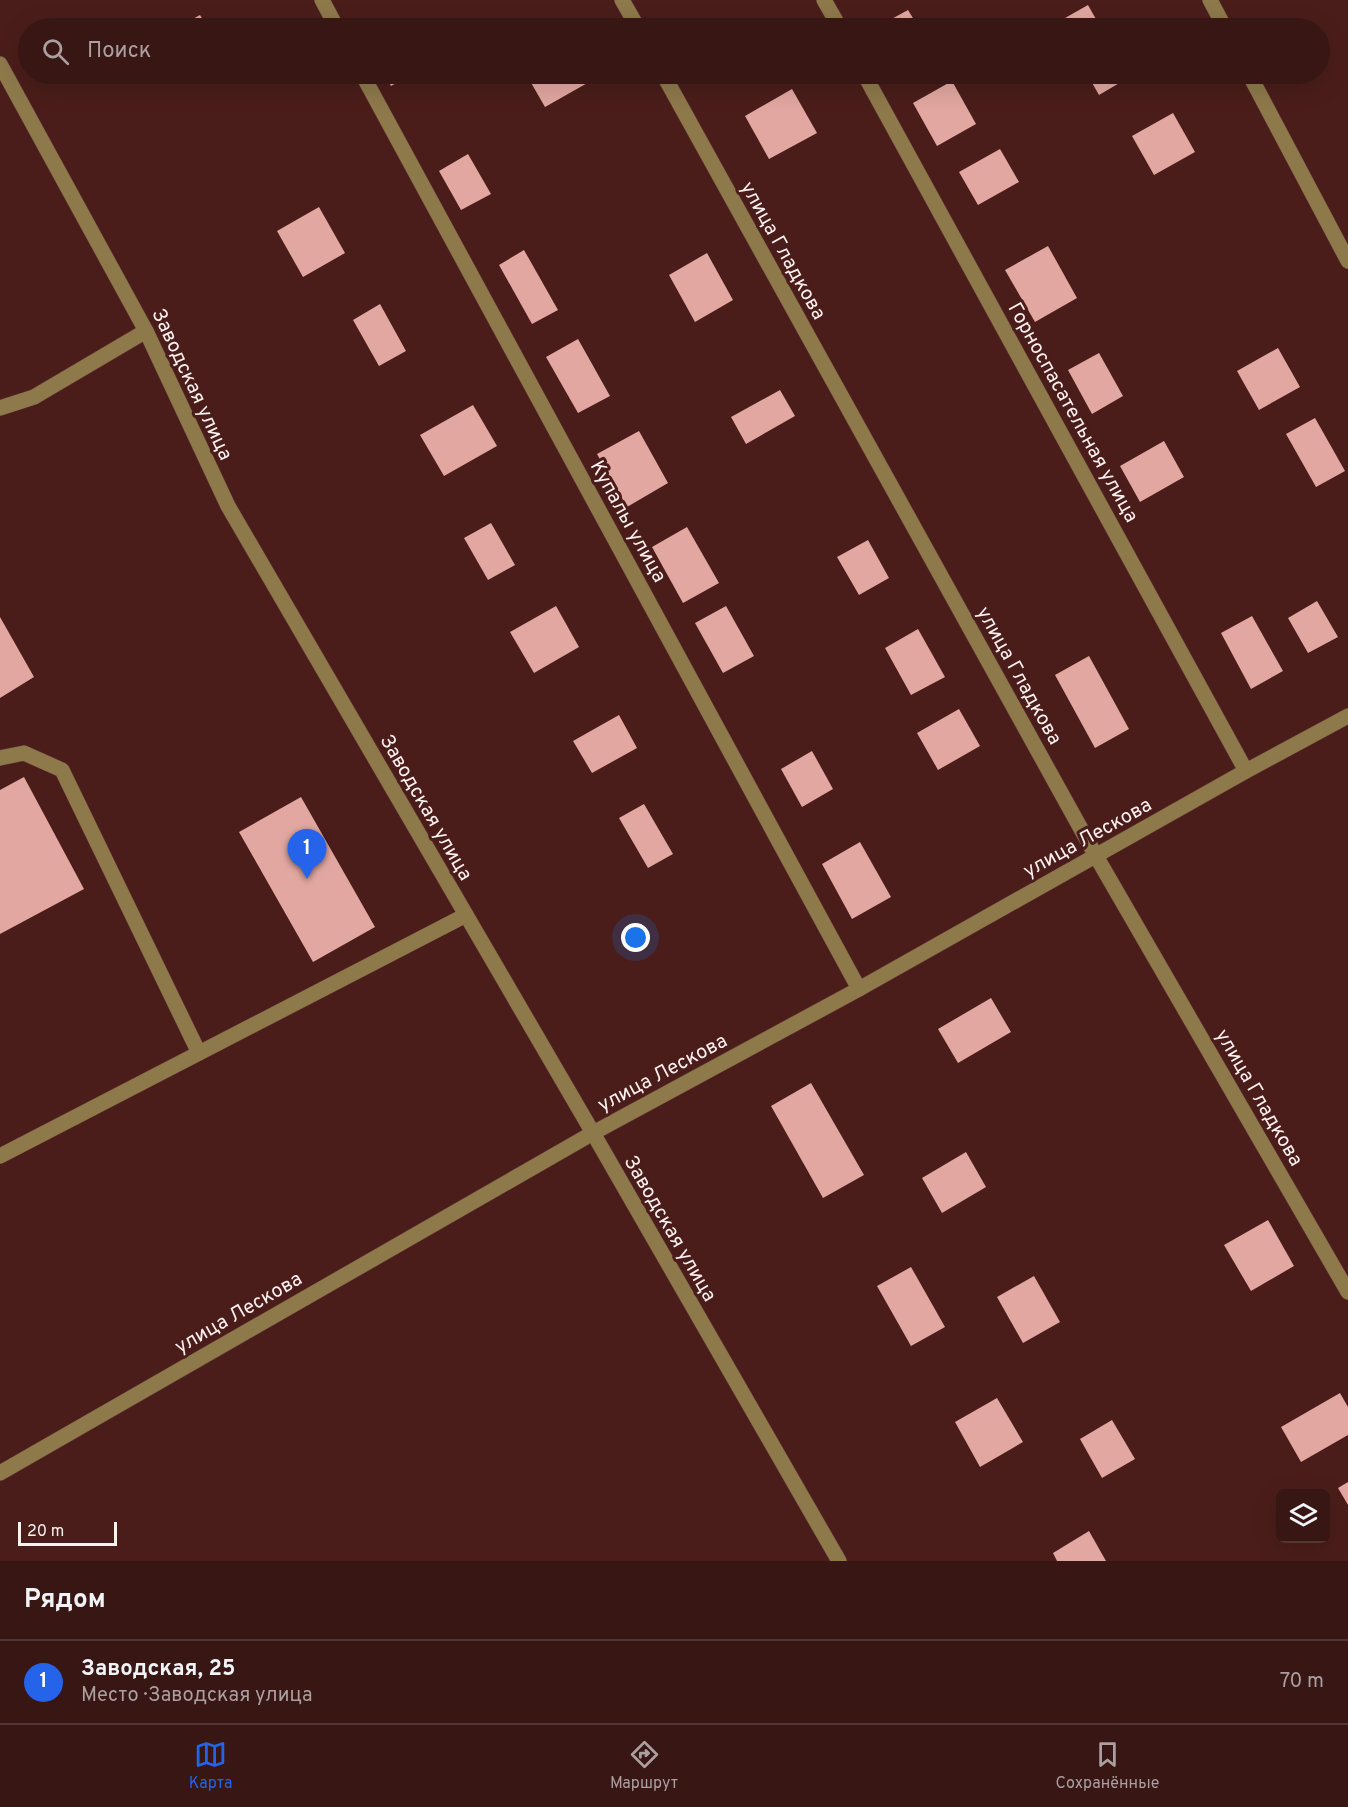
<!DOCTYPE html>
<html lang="ru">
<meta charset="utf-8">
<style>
body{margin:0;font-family:Overpass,sans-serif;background:#432322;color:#f1f3f6}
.controls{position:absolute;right:18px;bottom:18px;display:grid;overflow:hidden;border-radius:9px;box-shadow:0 6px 24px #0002}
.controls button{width:54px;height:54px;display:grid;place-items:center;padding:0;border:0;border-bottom:2px solid #523534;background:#381614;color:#f1f3f6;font:30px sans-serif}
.scale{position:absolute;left:18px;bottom:15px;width:99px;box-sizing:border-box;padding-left:6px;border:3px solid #fef1f0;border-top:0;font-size:16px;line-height:21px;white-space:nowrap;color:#fef1f0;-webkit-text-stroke:4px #4a1d1a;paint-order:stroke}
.you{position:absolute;left:636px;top:938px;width:21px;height:21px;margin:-15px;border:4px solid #fff;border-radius:50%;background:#1a73e8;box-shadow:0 0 0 9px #1a73e833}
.badge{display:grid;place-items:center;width:39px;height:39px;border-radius:50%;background:#2563eb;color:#fff;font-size:20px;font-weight:700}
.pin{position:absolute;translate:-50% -50px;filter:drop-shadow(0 2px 3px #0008)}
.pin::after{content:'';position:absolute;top:32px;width:21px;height:18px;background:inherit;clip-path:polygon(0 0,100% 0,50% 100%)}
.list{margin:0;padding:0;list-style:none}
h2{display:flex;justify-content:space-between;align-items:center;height:78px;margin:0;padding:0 24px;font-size:26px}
h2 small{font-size:20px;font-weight:400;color:#ab9fa0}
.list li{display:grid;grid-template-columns:39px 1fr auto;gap:18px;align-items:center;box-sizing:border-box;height:84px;padding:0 24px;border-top:2px solid #523534}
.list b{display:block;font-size:22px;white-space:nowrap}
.list p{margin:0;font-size:20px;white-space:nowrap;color:#ab9fa0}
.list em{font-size:20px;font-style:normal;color:#ab9fa0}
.icon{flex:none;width:33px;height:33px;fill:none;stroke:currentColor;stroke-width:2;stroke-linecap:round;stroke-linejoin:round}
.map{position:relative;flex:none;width:1348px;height:1561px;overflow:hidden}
.search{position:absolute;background:#381614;box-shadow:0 6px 24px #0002;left:18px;right:18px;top:18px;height:66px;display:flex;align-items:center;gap:15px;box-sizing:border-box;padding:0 21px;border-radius:33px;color:#ab9fa0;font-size:22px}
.sheet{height:162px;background:#381614}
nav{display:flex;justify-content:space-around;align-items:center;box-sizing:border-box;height:84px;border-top:2px solid #523534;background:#381614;font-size:16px;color:#ab9fa0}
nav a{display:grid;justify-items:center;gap:3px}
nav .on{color:#2563eb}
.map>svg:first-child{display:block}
.building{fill:#e1a7a0}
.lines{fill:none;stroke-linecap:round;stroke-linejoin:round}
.minor-casing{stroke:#633b38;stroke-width:16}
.minor{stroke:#8e794b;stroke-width:15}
.labels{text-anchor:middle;stroke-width:6;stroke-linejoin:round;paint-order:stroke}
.street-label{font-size:20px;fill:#fef1f0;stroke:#4a1d1a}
</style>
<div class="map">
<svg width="1348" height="1561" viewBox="0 0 1348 1561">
<rect width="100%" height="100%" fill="#4a1d1a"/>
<g class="building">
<polygon points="1088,5 1101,28 1062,28 1058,22"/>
<polygon points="908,10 919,28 875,28"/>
<polygon points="200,15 208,28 176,28"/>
<polygon points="393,20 398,28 378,28"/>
<polygon points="384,74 413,74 391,86"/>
<polygon points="526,74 597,74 598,77 545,107"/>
<polygon points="892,74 905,74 895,79"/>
<polygon points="1087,74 1126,74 1128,78 1099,95"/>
<polygon points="952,81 976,124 937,146 913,103"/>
<polygon points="792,89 817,133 769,159 745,116"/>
<polygon points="1173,113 1195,152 1154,175 1132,136"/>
<polygon points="1000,149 1019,182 978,205 959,172"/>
<polygon points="468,154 491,194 461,210 439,171"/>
<polygon points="319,207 345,253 303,277 277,231"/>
<polygon points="1048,246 1077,298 1035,322 1005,270"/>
<polygon points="524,250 558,310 532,324 499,265"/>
<polygon points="707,253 733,300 695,322 669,275"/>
<polygon points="380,304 406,351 379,366 353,320"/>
<polygon points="578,339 610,396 578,413 546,357"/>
<polygon points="1278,348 1300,387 1259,410 1237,371"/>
<polygon points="1099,353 1123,396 1092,414 1068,370"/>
<polygon points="780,390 795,416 746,444 731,417"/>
<polygon points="473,405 497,446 444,476 420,435"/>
<polygon points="1315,418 1345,471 1316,487 1286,434"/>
<polygon points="639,431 668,483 627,507 597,454"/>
<polygon points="1164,441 1184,477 1140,502 1120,466"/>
<polygon points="491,523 515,565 488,580 464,538"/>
<polygon points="687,527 719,583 683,603 652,547"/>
<polygon points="868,540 889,578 859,595 837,557"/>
<polygon points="1317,601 1338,637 1308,653 1288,618"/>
<polygon points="556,606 579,647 534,673 510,632"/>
<polygon points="726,606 754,656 723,673 695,623"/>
<polygon points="1252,616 1283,671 1251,689 1221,633"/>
<polygon points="0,617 34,677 0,698"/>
<polygon points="918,629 945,677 911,695 885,648"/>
<polygon points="1089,656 1129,729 1095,748 1055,675"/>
<polygon points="959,709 980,746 938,770 917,733"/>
<polygon points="619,715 637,748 592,773 573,741"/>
<polygon points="812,751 833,789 802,807 781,769"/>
<polygon points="24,777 84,889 0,934 0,790"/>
<polygon points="301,797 375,927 313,962 239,832"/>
<polygon points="644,804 673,854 648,868 619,818"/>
<polygon points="860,842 891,897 852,919 822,864"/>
<polygon points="991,998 1011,1032 958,1063 938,1029"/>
<polygon points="811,1083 864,1175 823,1198 771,1106"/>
<polygon points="966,1152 986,1187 942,1213 922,1178"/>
<polygon points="1268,1220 1294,1266 1251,1291 1224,1245"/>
<polygon points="911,1267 945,1327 911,1346 877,1286"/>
<polygon points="1034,1276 1060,1322 1023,1343 997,1297"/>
<polygon points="1340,1393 1348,1407 1348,1435 1301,1462 1281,1427"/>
<polygon points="997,1398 1023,1442 980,1467 955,1422"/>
<polygon points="1112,1420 1135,1459 1102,1478 1080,1439"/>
<polygon points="1348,1482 1348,1505 1338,1488"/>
<polygon points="1089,1531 1106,1561 1057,1561 1053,1553"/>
</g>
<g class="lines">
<defs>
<g id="minor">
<polyline points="322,0 337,28"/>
<polyline points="622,0 638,28"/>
<polyline points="824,0 840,28"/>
<polyline points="1210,0 1225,28"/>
<polyline points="0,64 146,331 228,506 593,1133 839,1561"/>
<polyline points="362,74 859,989"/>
<polyline points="663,74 1096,856 1348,1292"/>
<polyline points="864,74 1246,771"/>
<polyline points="1249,74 1348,261"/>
<polyline points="0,408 34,397 146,331"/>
<polyline points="0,758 24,753 62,770 199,1053"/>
<polyline points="0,1156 466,915"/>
<polyline points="0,1473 593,1133 859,989 1246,771 1348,716"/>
</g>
</defs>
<use href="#minor" class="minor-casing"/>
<use href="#minor" class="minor"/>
</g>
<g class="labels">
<g class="street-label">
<text transform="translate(784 250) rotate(61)" y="7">улица Гладкова</text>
<text transform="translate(193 384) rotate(65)" y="7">Заводская улица</text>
<text transform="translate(1074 412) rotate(61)" y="7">Горноспасательная улица</text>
<text transform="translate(629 521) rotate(61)" y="7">Купалы улица</text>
<text transform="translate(1020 675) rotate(61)" y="7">улица Гладкова</text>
<text transform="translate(427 807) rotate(60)" y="7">Заводская улица</text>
<text transform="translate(1087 837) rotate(-29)" y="7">улица Лескова</text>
<text transform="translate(662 1072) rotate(-28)" y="7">улица Лескова</text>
<text transform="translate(1260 1097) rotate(60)" y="7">улица Гладкова</text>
<text transform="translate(671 1228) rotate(60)" y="7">Заводская улица</text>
<text transform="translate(238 1312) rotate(-30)" y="7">улица Лескова</text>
</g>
</g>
</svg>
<div class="controls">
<button><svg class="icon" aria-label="layers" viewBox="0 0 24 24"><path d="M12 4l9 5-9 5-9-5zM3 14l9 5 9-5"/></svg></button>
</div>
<div class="scale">20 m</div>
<div class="you"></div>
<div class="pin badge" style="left:307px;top:879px">1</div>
<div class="search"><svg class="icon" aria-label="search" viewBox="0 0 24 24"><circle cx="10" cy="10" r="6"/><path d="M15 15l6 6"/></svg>Поиск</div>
</div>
<section class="sheet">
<h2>Рядом<small></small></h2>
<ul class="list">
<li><span class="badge">1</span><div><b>Заводская, 25</b><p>Место · Заводская улица</p></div><em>70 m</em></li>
</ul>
</section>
<nav>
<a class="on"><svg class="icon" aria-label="map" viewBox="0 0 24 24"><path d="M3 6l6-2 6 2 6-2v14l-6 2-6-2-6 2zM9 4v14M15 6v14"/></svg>Карта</a>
<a><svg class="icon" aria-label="directions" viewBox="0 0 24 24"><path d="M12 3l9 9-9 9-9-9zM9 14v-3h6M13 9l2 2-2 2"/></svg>Маршрут</a>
<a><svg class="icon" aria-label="saved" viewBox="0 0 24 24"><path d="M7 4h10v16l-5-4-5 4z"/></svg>Сохранённые</a>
</nav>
